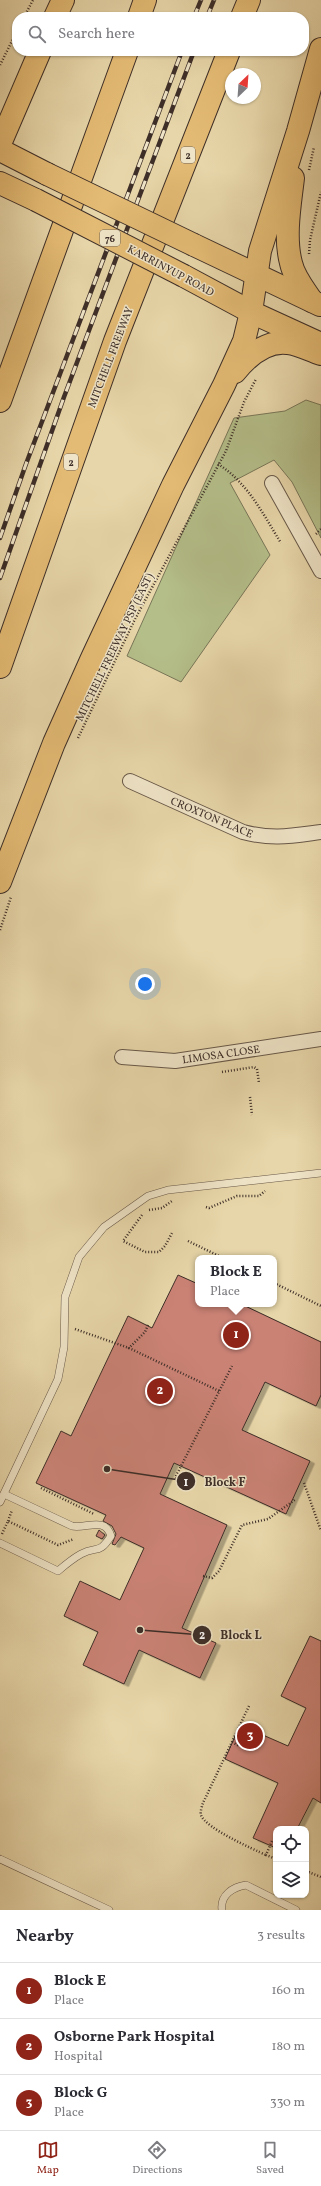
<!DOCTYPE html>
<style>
body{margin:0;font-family:Vollkorn,serif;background:#f7f7f7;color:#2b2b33}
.controls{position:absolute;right:12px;bottom:12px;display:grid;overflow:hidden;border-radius:8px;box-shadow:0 1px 3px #0004}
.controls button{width:36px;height:36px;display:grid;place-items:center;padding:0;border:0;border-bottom:1px solid #e1e1e2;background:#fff;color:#2b2b33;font:20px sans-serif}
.compass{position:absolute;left:225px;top:68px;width:36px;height:36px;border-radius:50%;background:#fff;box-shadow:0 1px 3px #0004;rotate:25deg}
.you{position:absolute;left:145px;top:984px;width:14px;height:14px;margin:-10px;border:3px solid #fff;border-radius:50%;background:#1a73e8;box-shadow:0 0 0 6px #1a73e833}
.badge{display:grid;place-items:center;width:26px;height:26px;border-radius:50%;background:#8f2418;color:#fff;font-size:13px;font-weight:700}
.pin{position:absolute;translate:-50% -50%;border:2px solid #fff;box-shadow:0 1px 4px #0006}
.popup{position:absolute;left:195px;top:1255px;width:82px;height:52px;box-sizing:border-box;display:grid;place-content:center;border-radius:8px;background:#fff;filter:drop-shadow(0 1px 3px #0005);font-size:13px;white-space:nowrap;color:#7c7c81}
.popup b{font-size:15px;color:#2b2b33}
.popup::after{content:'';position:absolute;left:50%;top:100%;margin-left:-8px;border:8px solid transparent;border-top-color:#fff}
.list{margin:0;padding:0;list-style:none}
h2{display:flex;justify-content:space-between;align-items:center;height:52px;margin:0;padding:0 16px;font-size:17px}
h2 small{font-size:13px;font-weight:400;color:#7c7c81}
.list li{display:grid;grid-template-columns:26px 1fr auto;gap:12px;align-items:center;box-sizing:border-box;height:56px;padding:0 16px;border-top:1px solid #e1e1e2}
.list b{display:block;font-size:15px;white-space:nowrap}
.list p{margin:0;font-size:13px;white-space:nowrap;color:#7c7c81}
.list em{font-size:13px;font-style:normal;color:#7c7c81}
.icon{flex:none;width:22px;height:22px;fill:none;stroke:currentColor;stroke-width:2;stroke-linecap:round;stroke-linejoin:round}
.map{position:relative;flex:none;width:321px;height:1910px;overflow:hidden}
.search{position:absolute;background:#fff;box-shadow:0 1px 3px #0004;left:12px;right:12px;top:12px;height:44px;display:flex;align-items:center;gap:10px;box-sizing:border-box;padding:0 14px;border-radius:16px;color:#7c7c81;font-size:15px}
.sheet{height:220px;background:#fff}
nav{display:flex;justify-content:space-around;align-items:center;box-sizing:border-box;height:56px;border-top:1px solid #e1e1e2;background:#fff;font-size:11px;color:#7c7c81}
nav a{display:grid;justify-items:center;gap:2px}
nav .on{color:#8f2418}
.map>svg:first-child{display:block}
.green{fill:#b4be89;stroke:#787658}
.building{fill:#ca8275;stroke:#3d2e28;filter:url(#shadow)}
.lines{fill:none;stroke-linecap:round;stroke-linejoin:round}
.service-casing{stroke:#685848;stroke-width:8}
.minor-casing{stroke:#685848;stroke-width:16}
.trunk-casing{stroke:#3d2e28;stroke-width:24}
.motorway-casing{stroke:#3d2e28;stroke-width:24}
.path{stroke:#3d2e28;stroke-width:2.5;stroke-dasharray:1 2;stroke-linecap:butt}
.service{stroke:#efe4c7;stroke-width:7}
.minor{stroke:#efe4c7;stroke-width:14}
.trunk{stroke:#e4bb74;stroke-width:22}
.motorway{stroke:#e4bb74;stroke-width:22}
.rail-casing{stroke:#3d2e28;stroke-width:4.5}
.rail{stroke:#efe4c7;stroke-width:3;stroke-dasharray:9;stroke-linecap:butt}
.trunk-bridge-casing{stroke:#3d2e28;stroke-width:24;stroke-linecap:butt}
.trunk-bridge{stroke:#e4bb74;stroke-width:22}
.labels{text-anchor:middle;stroke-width:3;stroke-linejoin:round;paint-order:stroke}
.shield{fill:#efe4c7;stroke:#726558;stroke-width:1}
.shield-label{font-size:10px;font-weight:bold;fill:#3d2e28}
.street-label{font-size:11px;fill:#3d2e28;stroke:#efe4c7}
.leader{fill:none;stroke:#3d2e28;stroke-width:1.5}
.callout-dot{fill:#3d2e28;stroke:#efe4c7;stroke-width:1.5}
.mark-label{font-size:12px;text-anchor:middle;font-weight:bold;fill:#fff}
.callout-label{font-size:12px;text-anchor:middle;font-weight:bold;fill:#3d2e28;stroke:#efe4c7;stroke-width:3;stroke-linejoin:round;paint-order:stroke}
</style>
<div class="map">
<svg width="321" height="1910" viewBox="0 0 321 1910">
<defs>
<filter id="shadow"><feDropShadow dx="4.5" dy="2.5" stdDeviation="0" flood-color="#0004"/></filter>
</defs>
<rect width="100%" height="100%" fill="#e7d6a9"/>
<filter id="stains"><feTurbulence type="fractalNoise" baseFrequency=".005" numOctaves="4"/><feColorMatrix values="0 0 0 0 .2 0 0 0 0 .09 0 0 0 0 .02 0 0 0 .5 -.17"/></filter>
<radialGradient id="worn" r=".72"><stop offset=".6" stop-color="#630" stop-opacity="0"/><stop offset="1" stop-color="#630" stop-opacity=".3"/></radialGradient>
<polygon class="green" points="306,400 321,405 321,538 292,482 274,460 230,483 270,555 181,682 127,656 234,418 285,411"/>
<g class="building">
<polygon points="178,1275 198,1284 198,1304 241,1304 321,1342 321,1395 316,1406 265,1382 242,1430 310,1461 286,1514 174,1463 160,1494 227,1525 182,1628 216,1643 200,1678 139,1650 124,1684 83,1665 98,1632 64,1616 80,1581 120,1600 144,1548 121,1537 115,1545 112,1544 116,1534 112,1526 103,1521 106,1515 36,1483 61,1431 71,1436 128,1316 152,1328"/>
<polygon points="99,1530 105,1535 102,1539 96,1536"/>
<polygon points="310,1636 321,1641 321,1803 313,1798 297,1829 276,1829 276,1848 253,1838 278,1783 225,1759 240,1725 288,1746 306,1708 281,1696"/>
</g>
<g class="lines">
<defs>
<g id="service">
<polyline points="0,1502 58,1379 64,1347 65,1297 79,1257 104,1227 148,1196 168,1190 321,1173"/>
<path d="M 0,1543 L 58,1571 C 65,1565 72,1559 81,1554 C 97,1545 98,1556 111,1536 C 105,1516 86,1529 72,1526 L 4,1494"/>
<polyline points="0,1859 109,1910"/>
<path d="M 222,1910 C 220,1895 233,1887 246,1885 L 296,1910"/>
</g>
<g id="minor">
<polyline points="272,483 321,571"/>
<path d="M 130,781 L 243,832 C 273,840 291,836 321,832"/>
<polyline points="122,1057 175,1061 321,1039"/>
</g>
<g id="trunk">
<polyline points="0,150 47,174"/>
<polyline points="0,183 36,200"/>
<polyline points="194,245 320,305"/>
<polyline points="184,276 251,312 321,344"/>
</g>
<g id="motorway">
<polyline points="55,17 63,0"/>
<polyline points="139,17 145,0"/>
<polyline points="242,17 249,0"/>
<polyline points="0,144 40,51"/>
<path d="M 293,178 C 290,204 284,237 291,263 C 294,277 304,289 312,301"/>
<path d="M 235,372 C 248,356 266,340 288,343 C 299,344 311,351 321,354"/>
<polyline points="0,401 127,51"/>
<polyline points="0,667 115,341 229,51"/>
<polyline points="0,882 54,743 92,658 173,485 224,385 244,341 251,312 260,251 298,131 321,49"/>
</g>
</defs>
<use href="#service" class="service-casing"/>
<use href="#minor" class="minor-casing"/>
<use href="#trunk" class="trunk-casing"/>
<use href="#motorway" class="motorway-casing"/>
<g class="path">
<polyline points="24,17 33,0"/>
<polyline points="0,65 17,31"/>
<polyline points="309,170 314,147"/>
<polyline points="309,254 310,240 321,192"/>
<path d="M 218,464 C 248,483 263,514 281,543"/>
<polyline points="316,534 321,529"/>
<polyline points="78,738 135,619 226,451 244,402 256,379"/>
<polyline points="0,930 11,897"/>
<polyline points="222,1072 254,1067 257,1069 259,1083"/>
<polyline points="250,1097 252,1115"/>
<polyline points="206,1207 209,1208 237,1196 259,1196 265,1191"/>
<polyline points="149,1210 162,1208 172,1201"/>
<polyline points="142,1215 123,1241 145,1252 159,1252 165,1246 172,1233"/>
<polyline points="188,1241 223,1258"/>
<polyline points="274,1283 321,1306"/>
<polyline points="148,1325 145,1332 129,1348 219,1391"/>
<polyline points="75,1329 129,1348"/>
<polyline points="304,1483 321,1531"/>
<polyline points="186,1485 175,1478 232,1366"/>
<polyline points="41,1488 94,1514"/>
<polyline points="8,1521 12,1510"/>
<polyline points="2,1534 8,1521 58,1545 74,1539"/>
<polyline points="203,1576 212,1578 219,1571 242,1525 268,1519 296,1499"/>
<path d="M 249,1706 L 203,1803 C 202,1806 200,1812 201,1815 C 205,1828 253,1849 266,1855"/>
<polyline points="232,1742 239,1746"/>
<polyline points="272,1841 266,1855 276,1859"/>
<polyline points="306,1871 321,1877"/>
</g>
<use href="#service" class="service"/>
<use href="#minor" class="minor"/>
<use href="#trunk" class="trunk"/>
<use href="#motorway" class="motorway"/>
<defs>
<g id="rail">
<polyline points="194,17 201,0"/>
<polyline points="207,17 214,0"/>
<polyline points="0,538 26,464 182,51"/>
<polyline points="0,578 64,397 194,51"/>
</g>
</defs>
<use href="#rail" class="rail-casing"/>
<use href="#rail" class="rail"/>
<defs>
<g id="trunk-bridge">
<polyline points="47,174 194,245"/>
<polyline points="36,200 184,276"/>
</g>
</defs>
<use href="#trunk-bridge" class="trunk-bridge-casing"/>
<use href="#trunk-bridge" class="trunk-bridge"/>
</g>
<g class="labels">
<g class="shield">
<rect x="181" y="147" width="14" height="16" rx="3"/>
<rect x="100" y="230" width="20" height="16" rx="3"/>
<rect x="64" y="454" width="14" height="16" rx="3"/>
</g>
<g class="shield-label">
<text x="188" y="159">2</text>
<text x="110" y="242">76</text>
<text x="71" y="466">2</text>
</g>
<g class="street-label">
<text transform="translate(171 270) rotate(28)" y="4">KARRINYUP ROAD</text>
<text transform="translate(110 357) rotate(-69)" y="4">MITCHELL FREEWAY</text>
<text transform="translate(114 647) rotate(-64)" y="4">MITCHELL FREEWAY PSP (EAST)</text>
<text transform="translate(212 817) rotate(23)" y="4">CROXTON PLACE</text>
<text transform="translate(221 1054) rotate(-8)" y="4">LIMOSA CLOSE</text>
</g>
</g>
<path class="leader" d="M107 1469L186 1481M140 1630L202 1635"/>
<g class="callout-dot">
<circle cx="107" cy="1469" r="4"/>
<circle cx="140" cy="1630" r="4"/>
<circle cx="186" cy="1481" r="10"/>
<circle cx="202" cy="1635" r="10"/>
</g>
<g class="mark-label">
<text x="186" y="1486">1</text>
<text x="202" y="1639">2</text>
</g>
<g class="callout-label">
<text x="225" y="1486">Block F</text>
<text x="241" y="1639">Block L</text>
</g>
<rect width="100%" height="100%" filter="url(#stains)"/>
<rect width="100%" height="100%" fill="url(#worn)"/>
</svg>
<div class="controls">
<button><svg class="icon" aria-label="locate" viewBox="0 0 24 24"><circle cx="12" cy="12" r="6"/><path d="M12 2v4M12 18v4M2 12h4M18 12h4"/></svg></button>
<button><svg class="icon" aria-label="layers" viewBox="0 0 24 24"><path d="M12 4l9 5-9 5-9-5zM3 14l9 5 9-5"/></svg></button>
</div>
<svg class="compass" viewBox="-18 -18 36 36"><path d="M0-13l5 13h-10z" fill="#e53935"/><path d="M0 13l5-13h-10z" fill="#7c7c81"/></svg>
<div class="you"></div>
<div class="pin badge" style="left:236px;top:1335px">1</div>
<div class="popup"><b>Block E</b>Place</div>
<div class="pin badge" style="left:160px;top:1391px">2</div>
<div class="pin badge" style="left:250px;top:1736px">3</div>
<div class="search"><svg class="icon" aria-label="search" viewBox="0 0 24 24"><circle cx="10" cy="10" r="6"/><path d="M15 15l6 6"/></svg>Search here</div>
</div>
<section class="sheet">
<h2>Nearby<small>3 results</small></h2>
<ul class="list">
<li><span class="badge">1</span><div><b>Block E</b><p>Place</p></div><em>160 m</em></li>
<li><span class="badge">2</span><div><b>Osborne Park Hospital</b><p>Hospital</p></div><em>180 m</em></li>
<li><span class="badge">3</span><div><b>Block G</b><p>Place</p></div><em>330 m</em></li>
</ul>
</section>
<nav>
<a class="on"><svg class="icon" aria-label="map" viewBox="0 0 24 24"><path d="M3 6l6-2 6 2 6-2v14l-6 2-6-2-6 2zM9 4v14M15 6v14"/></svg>Map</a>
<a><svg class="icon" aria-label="directions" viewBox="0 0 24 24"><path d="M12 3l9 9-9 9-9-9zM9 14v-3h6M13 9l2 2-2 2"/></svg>Directions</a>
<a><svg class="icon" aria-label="saved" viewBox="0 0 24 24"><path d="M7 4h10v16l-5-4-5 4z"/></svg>Saved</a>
</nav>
